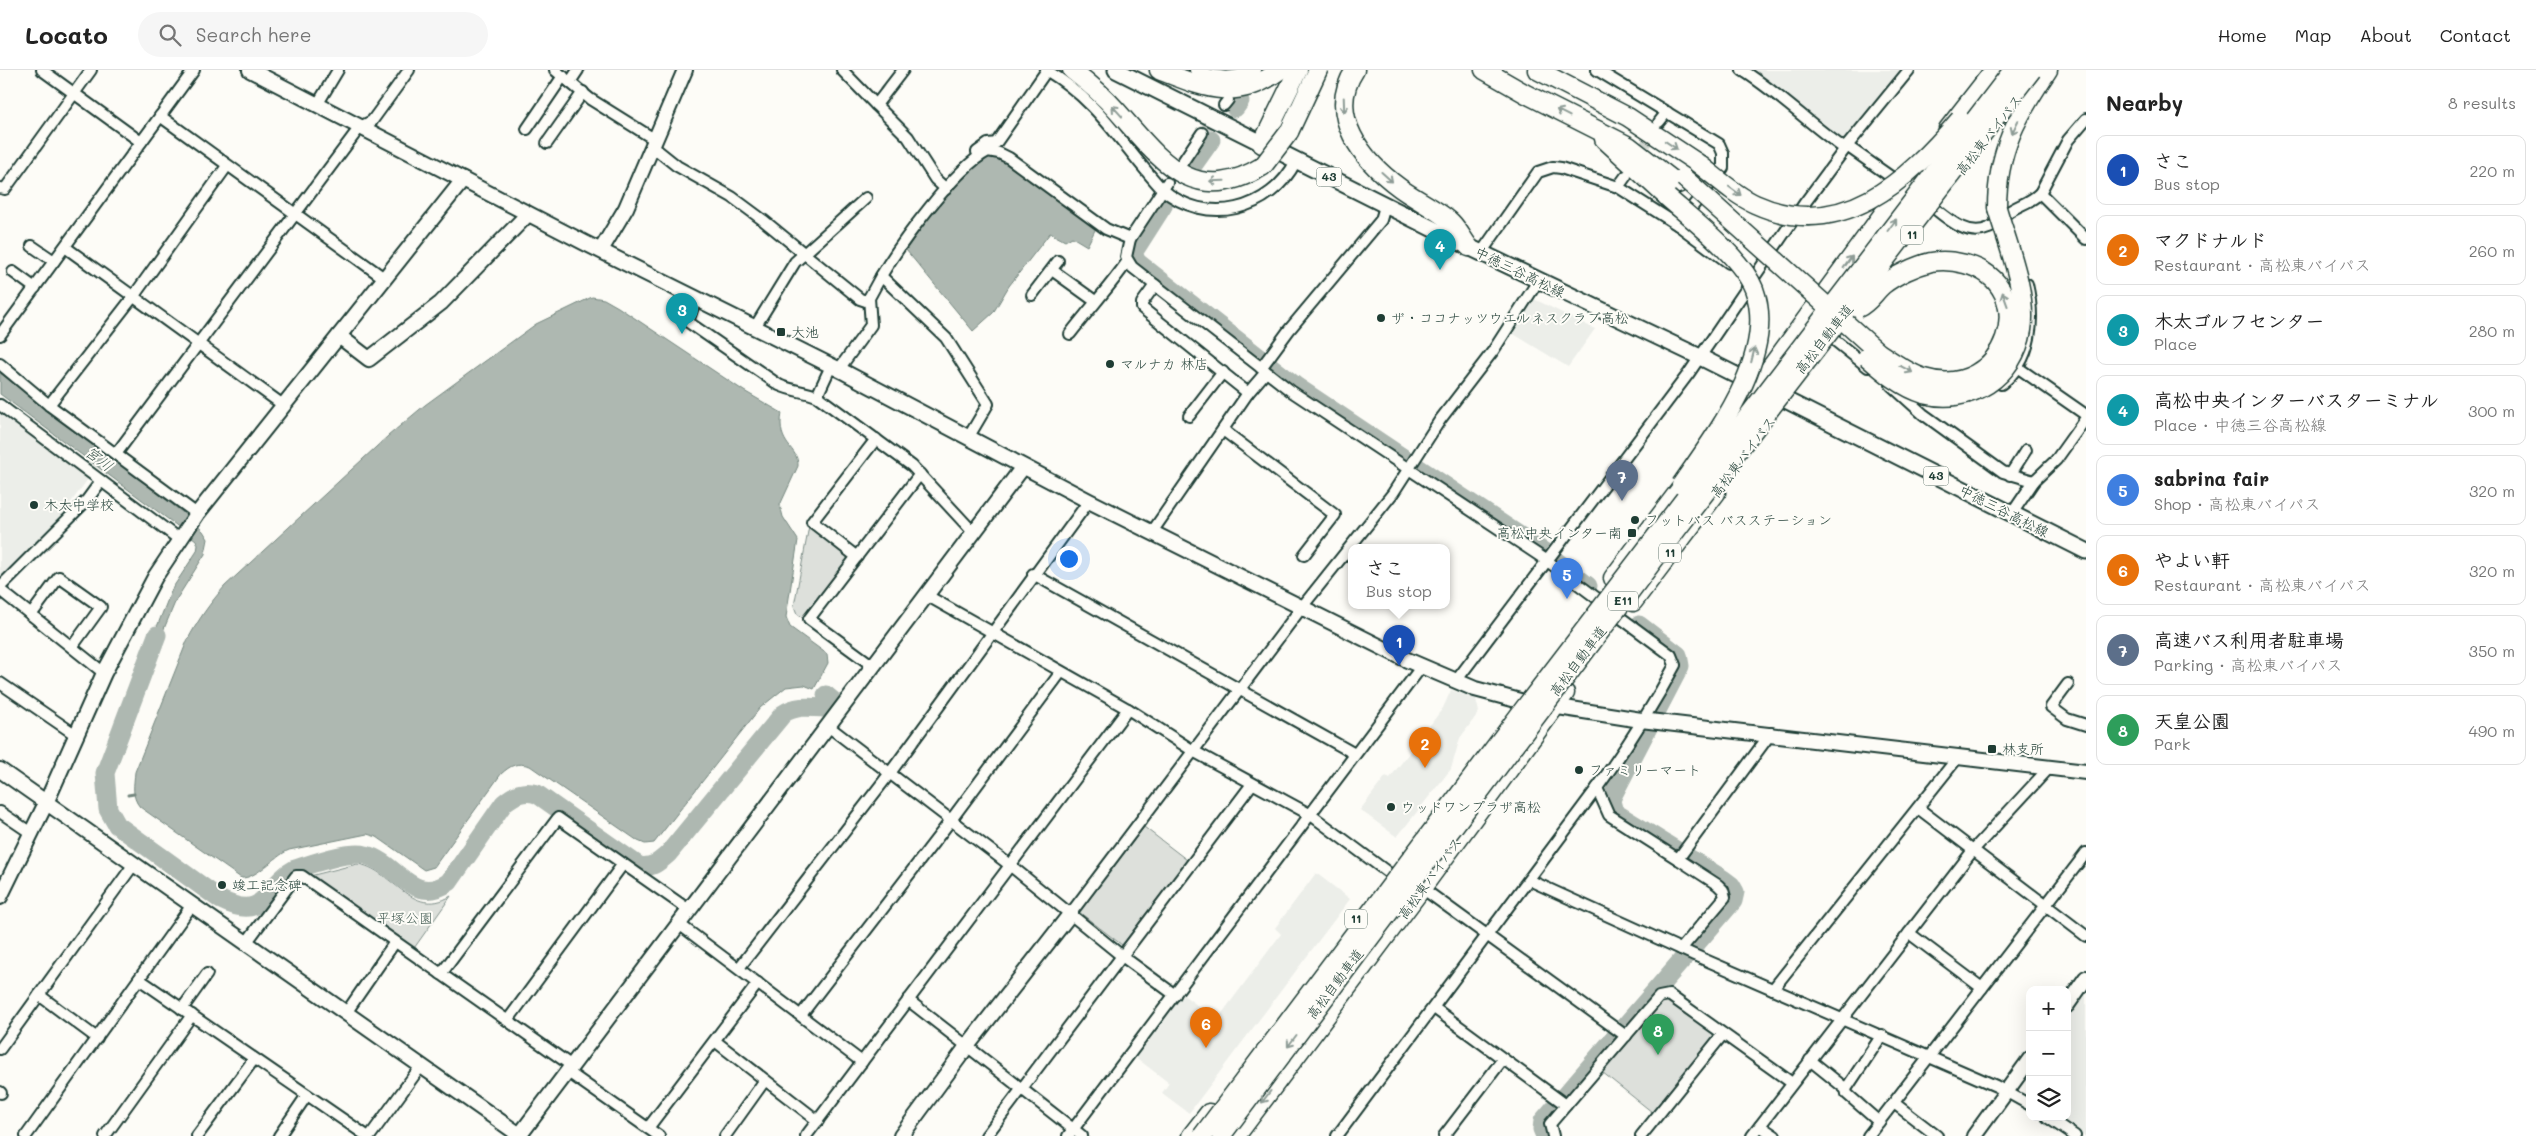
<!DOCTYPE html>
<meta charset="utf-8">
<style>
body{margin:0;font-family:Mali,"Klee One",sans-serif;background:#f6f6f6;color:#222}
.controls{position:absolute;right:15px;bottom:15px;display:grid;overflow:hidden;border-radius:10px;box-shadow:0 5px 20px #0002}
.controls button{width:45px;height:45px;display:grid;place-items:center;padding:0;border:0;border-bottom:1px solid #e0e0e0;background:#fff;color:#222;font:25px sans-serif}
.you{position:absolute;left:1068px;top:488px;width:18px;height:18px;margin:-12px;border:4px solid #fff;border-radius:50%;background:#1a73e8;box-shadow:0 0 0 8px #1a73e833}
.badge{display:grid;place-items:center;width:32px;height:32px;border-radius:50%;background:#0b8043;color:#fff;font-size:16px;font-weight:700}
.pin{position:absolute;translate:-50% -41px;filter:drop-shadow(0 1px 2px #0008)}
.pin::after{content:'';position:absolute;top:26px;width:18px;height:15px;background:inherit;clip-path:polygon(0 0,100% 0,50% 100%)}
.popup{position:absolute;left:1348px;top:474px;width:102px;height:65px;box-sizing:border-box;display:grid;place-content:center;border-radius:10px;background:#fff;filter:drop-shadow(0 1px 4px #0005);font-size:16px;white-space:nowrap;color:#767676}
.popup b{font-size:19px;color:#222}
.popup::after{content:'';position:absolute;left:50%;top:100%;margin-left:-10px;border:10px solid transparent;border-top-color:#fff}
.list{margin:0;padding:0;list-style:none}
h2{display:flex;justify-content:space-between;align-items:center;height:65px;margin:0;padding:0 20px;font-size:21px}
h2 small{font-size:16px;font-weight:400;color:#767676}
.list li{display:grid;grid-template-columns:32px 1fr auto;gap:15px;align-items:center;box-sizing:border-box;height:70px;margin:0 10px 10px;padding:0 10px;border:1px solid #e0e0e0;border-radius:10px}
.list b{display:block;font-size:19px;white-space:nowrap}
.list p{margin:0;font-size:16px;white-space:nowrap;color:#767676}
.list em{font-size:16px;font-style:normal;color:#767676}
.icon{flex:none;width:28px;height:28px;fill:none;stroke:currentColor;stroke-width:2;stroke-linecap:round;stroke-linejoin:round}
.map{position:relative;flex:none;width:2086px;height:1066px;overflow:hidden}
header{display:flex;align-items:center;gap:30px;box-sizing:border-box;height:70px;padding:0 25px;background:#fff;border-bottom:1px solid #e0e0e0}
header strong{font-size:24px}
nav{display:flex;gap:28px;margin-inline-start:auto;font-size:18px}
.search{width:350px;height:45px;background:#f6f6f6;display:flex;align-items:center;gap:12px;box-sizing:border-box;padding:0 18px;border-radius:28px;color:#767676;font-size:19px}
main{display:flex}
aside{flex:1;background:#fff}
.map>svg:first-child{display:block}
.built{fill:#eceee9}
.green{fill:#dde0db;stroke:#7e8e88}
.water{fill:#aeb8b1;stroke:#75877f}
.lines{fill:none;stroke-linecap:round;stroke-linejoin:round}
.stream{stroke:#75877f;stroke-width:3}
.river{stroke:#aeb8b1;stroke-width:19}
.street-tunnel{stroke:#d1d6d0;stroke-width:10;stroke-dasharray:10 5;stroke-linecap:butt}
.street-casing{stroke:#1f3d34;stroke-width:14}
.secondary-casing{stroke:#1f3d34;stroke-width:18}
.primary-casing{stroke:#1f3d34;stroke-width:19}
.highway-casing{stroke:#1f3d34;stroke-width:21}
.street{stroke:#fdfcf7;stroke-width:10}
.secondary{stroke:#fdfcf7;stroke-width:14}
.primary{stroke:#fdfcf7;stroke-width:15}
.highway{stroke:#fdfcf7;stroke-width:18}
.highway-bridge-casing{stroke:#1f3d34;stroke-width:21;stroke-linecap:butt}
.highway-bridge{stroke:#fdfcf7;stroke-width:18}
.oneway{stroke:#8e9c96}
.poi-dot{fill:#1f3d34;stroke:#fdfcf7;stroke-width:2}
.labels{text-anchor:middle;stroke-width:4;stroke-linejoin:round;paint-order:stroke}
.shield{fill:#fdfcf7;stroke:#62766e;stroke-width:1}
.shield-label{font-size:12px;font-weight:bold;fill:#1f3d34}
.street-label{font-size:14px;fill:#1f3d34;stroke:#fdfcf7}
.poi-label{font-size:14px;fill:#1f3d34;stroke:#fdfcf7;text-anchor:start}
.park-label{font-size:14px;fill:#455e55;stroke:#fdfcf7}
.water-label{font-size:15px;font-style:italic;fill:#435c53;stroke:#fdfcf7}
</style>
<header>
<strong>Locato</strong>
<div class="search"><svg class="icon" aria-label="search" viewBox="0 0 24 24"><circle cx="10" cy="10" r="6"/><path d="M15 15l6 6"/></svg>Search here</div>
<nav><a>Home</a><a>Map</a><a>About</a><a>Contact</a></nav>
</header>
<main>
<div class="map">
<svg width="2086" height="1066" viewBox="0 0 2086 1066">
<rect width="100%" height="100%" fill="#fdfcf7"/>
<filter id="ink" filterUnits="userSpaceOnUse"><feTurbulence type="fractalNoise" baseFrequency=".02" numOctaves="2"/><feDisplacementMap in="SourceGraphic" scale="10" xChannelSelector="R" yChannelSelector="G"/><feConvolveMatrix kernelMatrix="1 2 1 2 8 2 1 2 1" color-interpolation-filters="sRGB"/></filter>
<g filter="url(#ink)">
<g class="built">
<polygon points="1747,0 1899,0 1902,5 1844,73"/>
<polygon points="1534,229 1595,259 1568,297 1512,263"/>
<polygon points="0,340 87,404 88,409 50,461 0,511"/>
<polygon points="1451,620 1476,629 1479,642 1460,668 1451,699 1397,767 1360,740 1386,706 1390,708 1443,638"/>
<polygon points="1316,803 1350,829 1189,1043 1162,1023 1169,1013 1134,986 1182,924 1217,950 1281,864 1275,858"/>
<polygon points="2086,920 2086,1066 2084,1066 2055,1047 2067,1047 2067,947"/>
</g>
<g class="green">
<polygon points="809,456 847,485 849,490 804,549 797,544 794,536"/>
<polygon points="1144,757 1187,790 1122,875 1079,842"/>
<path d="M 357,794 C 391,797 411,850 451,826 L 412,881 L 306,807 Z"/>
<polygon points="1663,931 1671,932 1713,963 1714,967 1652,1042 1602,1002"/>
</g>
<g class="water">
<path d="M 990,86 L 1009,93 L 1096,158 L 1087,176 L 1072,167 L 1065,171 L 1050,163 L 1009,216 L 993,243 L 973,261 L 906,180 C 925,153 961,99 990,86 Z"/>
<path d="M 592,227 L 604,229 L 618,237 L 744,321 L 782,343 C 776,376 799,377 798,396 L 780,435 L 783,447 L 798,470 L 786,547 L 790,557 L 827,584 L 828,593 L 814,619 L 804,615 L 786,617 L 760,638 L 654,773 L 645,774 L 638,771 L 530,696 C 517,692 511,695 501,704 L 434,797 L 424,800 L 377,767 L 367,764 L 289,780 C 275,786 256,809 241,808 L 140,737 C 131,727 134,714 135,702 L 187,571 C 198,550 210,533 225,516 L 388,366 L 425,335 L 536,254 Z"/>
<polygon points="0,303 182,442 203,461 208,469 205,484 176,530 151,590 145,587 172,519 197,481 198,475 196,470 0,324"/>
</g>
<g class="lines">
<g class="stream">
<polyline points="128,725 134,724"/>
<polyline points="107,729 113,728"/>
</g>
<g class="river">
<polyline points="1235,38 1240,31"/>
<polyline points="1194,94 1211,70"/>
<polyline points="1163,136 1133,183 1137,192 1297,317 1547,484 1588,516"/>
<path d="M 157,565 L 105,703 L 108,739 L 117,755 L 221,830 C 268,853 263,816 295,799 C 312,794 349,780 366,785 C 397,793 413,837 449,812 L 504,733 C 515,724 523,720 537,724 L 639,796 C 652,798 658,793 668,784 L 783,644 C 796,635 810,637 825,638 L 832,630 L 826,625"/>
<polyline points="1545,1066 1542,1059 1543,1051 1733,831 1735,822 1731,815 1723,809 1614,742 1611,731 1613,725 1680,596 1678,585 1639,555"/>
</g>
<g class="street-tunnel">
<polyline points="1202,63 1224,35"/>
<polyline points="1637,88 1654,60"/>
</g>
<defs>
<g id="street">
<polyline points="42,0 141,72"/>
<polyline points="555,0 590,29 654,69"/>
<polyline points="842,0 876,35"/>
<polyline points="903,0 876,35 908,67 935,109 946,119"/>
<path d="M 1046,0 C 1100,32 1122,76 1162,119 C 1206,157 1271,141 1296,91"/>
<path d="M 1195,0 C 1216,8 1234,9 1256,0"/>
<polyline points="1597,0 1719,74 1723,83 1723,98 1678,155 1729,193"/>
<path d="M 1742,0 C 1779,23 1809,54 1845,79"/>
<polyline points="570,12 578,0"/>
<polyline points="317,35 338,0"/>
<polyline points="1224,35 1228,30"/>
<polyline points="160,46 384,208"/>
<polyline points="1659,52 1667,42"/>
<polyline points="527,59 563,6"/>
<polyline points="547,73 583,22"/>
<polyline points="652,76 677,96 732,127 763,150 860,229 866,231 869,228"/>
<polyline points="1847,76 1901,114"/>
<polyline points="977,82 988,74 996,73 1047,0"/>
<polyline points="1182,93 1202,63"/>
<polyline points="1167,113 1130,169 1126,187 1132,197 1291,321 1546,490 1598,529"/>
<polyline points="1618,117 1626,106"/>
<polyline points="0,118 5,119 91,0"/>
<polyline points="2040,123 2068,70 2086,49"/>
<path d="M 1925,131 C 1943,144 1965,169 1989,158 C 1997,154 2001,147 2007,143 C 2018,135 2030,133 2040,123 L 2086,169"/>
<polyline points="32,176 54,191"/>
<polyline points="65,177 283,335"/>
<polyline points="1481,183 1538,102 1553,97 1561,98 1618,117 1678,155"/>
<polyline points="1052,200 1095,231"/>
<polyline points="13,202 35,218"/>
<path d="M 881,206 C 900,174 955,98 988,81 L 999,83 L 1009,88 L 1106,159 L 1130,169"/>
<polyline points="1155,215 1142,233 1142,238 1248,323"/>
<polyline points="1032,225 1058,191"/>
<path d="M 696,228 L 688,252 L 779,315 C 792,321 804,321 817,326 L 912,396 L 973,462"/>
<polyline points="755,257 795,192 866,128"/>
<path d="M 1070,264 C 1089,239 1109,218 1127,192"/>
<polyline points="0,265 194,0"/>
<polyline points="1833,269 1868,297"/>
<polyline points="0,294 49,335 197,444"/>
<polyline points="2017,297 2086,345"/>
<polyline points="1261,298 1289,260 1381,150 1385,136"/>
<polyline points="839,299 871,255 869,228 881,206 946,268 988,334 968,368"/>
<path d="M 2001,314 C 2033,291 2035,248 2027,214"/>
<polyline points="1891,315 1923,344 2003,402 2034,411"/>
<polyline points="817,326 831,296"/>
<polyline points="0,335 180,470"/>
<polyline points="49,335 133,227 227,96"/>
<polyline points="1189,346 1223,302"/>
<polyline points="1223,360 1335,445 1304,485"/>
<polyline points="116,384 360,57 372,51 409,0"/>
<polyline points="2010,405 2026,380"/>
<polyline points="2011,445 2034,411 2056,390 2086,348"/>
<polyline points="1152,462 1248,323 1266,302"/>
<polyline points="857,487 812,452 876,369"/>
<polyline points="1033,504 1355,684"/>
<polyline points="0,517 87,430 101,411"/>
<polyline points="0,520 104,603"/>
<polyline points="926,525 1128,639 1195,682 1311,745 1390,804"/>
<polyline points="31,545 59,507 101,537 72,577"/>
<polyline points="873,596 809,549 920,404"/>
<polyline points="1456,611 1689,303 1804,134 1847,76 1909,0"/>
<polyline points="0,613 76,665"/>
<polyline points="2068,614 2051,637 2067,649 2086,655"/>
<polyline points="828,656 1011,796 1122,886 1175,925"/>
<polyline points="1597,718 1609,745 1678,789"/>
<polyline points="1918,738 2086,866"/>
<polyline points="0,742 31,763"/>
<polyline points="1529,810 1694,885 1996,1016 2030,1035"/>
<polyline points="1422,818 1626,966"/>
<polyline points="1071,843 1302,537 1393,423 1440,350 1493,281 1538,211"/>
<polyline points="679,854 862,992"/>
<polyline points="1909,863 1982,918"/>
<polyline points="246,873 296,806 302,806 572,996"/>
<polyline points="1681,879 1725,827 1723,820 1718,815 1678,789 1771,663"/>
<polyline points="739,898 890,703 1089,431"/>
<polyline points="441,904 558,748 689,840"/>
<polyline points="139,909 367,1066"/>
<polyline points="1773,919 1959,686"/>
<polyline points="39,925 97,968"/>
<polyline points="908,930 1082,1066"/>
<polyline points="1434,938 1566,1035"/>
<polyline points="182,939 207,904"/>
<polyline points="346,943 395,872"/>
<polyline points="801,945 951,750 1061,602"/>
<polyline points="508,950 623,794"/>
<polyline points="715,971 818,1051"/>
<polyline points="0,979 134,794"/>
<polyline points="1810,990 1846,1019"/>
<polyline points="568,1002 659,1066"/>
<polyline points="0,1022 1,1023"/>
<polyline points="1894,1033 1937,1066"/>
<polyline points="2047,1047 2075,1066"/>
<polyline points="1879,1052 1847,1024 1846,1019 1882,965"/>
<polyline points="1760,1056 1775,1066"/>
<polyline points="648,1058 758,913"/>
<polyline points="26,1066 192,835"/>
<polyline points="105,1066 192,945"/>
<polyline points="197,1066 254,989"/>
<polyline points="279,1066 307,1025"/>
<polyline points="370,1066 421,996"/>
<polyline points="725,1066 765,1010"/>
<polyline points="806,1066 1128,639"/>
<polyline points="986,1066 1252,714"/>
<polyline points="1068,1066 1422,596"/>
<path d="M 1337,1066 L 1597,718 C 1626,678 1652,638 1675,595 L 1671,585 L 1621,548"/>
<polyline points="1444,1066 1503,989"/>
<polyline points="1553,1066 1550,1054 1659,927 1669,925 1792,1013"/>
<polyline points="1641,1066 1723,964"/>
<polyline points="1752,1066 1974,779 2049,698"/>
<polyline points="1868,1066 2086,783"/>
</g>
<g id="secondary">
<polyline points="250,0 585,173 846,303 1089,431 1405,589 1475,619 1520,631 1641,650 2086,702"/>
<polyline points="601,180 626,138 685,0"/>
<polyline points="339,266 369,289 441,233 528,144"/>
<polyline points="0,700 521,1066"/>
<polyline points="0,827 46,733 104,603 155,507 197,444 463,110"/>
<polyline points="2067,935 2086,908"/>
<polyline points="519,1066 1023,397"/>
<polyline points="901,1066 968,975 1071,843"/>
<polyline points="1974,1066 2030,989"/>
</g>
<polyline id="primary" points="1116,0 1469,177 1700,287 2086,481"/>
<g id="highway">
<path d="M 1072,0 C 1089,13 1103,25 1117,41 C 1160,89 1193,139 1263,96"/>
<path d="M 1159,0 C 1205,18 1236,33 1280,0"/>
<path d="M 1355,0 C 1325,45 1363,91 1400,118 C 1415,129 1438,140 1451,152 C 1458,159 1463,169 1469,177"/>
<polyline points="1484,0 1526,24 1629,76 1678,114"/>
<polyline points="1537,0 1628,47 1696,92"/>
<polyline points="1948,59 1994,0"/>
<polyline points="1289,62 1318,0"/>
<polyline points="1604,69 1668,128"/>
<polyline points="1262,74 1298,0"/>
<path d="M 1997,138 C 1997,81 2017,46 2048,0"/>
<polyline points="1725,360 1913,103"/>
<polyline points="1613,508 1691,405"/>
<polyline points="1633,532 1716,423"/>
<polyline points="1191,1066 1209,1043"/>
<polyline points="1236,1066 1422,818 1565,623"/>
</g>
</defs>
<use href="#street" class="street-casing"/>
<use href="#secondary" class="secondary-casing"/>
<use href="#primary" class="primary-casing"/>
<use href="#highway" class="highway-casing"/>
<use href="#street" class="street"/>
<use href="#secondary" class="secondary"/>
<use href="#primary" class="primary"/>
<use href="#highway" class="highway"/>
<defs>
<g id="highway-bridge">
<path d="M 1696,92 C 1715,106 1733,124 1755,134 C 1841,173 1907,111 1960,49"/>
<polyline points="1263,96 1289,62"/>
<path d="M 1684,108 L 1878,282 C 1893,292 1908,303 1924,308 C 2005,333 2045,215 1965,194 C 1954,191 1942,190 1931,192 C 1915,196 1896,205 1883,215 C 1874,223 1869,233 1858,238"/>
<path d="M 1668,128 C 1693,150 1742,188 1754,219 C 1778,284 1716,364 1681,415"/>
<path d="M 1867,287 C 1883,301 1903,318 1924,324 C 1970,336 2015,307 2022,260 C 2028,223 2007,173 1997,138"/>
<polyline points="1202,1066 1523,640 2013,0"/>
<polyline points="1221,1066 1678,458 2032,0"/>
</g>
</defs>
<use href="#highway-bridge" class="highway-bridge-casing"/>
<use href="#highway-bridge" class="highway-bridge"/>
</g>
<defs><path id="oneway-shaft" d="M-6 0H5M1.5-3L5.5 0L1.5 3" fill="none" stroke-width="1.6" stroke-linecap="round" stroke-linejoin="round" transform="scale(1.25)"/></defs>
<g class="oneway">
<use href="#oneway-shaft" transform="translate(1344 35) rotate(88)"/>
<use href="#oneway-shaft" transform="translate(1117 41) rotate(-132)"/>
<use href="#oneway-shaft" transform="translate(1563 43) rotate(-153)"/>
<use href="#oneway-shaft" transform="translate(2015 57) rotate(116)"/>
<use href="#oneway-shaft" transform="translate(1671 75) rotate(34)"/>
<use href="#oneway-shaft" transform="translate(1387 107) rotate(42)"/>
<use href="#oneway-shaft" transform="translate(1217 111) rotate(178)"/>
<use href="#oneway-shaft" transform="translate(1735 121) rotate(36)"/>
<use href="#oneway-shaft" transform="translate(1892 155) rotate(-53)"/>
<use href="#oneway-shaft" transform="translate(1848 192) rotate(-54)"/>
<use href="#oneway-shaft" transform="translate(2005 229) rotate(-110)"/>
<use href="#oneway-shaft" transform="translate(1753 285) rotate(-76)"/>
<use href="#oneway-shaft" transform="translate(1906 299) rotate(28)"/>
<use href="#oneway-shaft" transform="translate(1292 971) rotate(127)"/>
<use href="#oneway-shaft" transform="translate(1266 1027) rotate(127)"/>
</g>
</g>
<g class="poi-dot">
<circle cx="1381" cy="248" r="5"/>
<rect x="776" y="257" width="10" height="10" rx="2.5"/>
<circle cx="1110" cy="294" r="5"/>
<circle cx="34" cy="435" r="5"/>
<circle cx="1635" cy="450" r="5"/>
<rect x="1627" y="458" width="10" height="10" rx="2.5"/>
<rect x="1987" y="674" width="10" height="10" rx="2.5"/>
<circle cx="1579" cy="700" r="5"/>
<circle cx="1391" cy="737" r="5"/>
<circle cx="222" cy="815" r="5"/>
</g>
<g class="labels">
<g class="shield">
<rect x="1316.5" y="97.5" width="25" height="19" rx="4"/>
<rect x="1901" y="155.5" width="22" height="19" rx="4"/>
<rect x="1923.5" y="396.5" width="25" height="19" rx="4"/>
<rect x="1659" y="473.5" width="22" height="19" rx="4"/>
<rect x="1608" y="521.5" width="30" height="19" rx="4"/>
<rect x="1345" y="839.5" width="22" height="19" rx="4"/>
</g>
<g class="shield-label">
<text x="1329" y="111">43</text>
<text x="1912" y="169">11</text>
<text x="1936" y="410">43</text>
<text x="1670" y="487">11</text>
<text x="1623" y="535">E11</text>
<text x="1356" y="853">11</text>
</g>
<g class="street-label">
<text transform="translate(1989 65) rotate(-52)" y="5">高松東バイパス</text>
<text transform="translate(1520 202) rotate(26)" y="5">中徳三谷高松線</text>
<text transform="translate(1824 269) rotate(-52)" y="5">高松自動車道</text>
<text transform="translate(1743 387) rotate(-53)" y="5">高松東バイパス</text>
<text transform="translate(2004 441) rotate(27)" y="5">中徳三谷高松線</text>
<text transform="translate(1578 591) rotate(-53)" y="5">高松自動車道</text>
<text transform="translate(1430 808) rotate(-54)" y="5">高松東バイパス</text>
<text transform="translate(1335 914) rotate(-53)" y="5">高松自動車道</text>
</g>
<g class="poi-label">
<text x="1391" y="253">ザ・ココナッツウエルネスクラブ高松</text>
<text x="791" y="267">大池</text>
<text x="1120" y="299">マルナカ 林店</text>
<text x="44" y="440">木太中学校</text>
<text x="1645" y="455">フットバス バスステーション</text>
<text x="1622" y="468" text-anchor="end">高松中央インター南</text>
<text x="2002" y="684">林支所</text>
<text x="1589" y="705">ファミリーマート</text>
<text x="1401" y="742">ウッドワンプラザ高松</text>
<text x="232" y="820">竣工記念碑</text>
</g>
<g class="park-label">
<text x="405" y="853">平塚公園</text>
</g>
<g class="water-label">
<text transform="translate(99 389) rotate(38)" y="5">宮川</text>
</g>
</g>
</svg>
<div class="controls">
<button>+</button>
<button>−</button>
<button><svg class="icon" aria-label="layers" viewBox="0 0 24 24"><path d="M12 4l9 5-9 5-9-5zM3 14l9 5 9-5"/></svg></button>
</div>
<div class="you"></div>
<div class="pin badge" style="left:1399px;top:596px;background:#1a4fb4">1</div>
<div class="popup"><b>さこ</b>Bus stop</div>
<div class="pin badge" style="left:1425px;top:698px;background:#e8710a">2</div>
<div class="pin badge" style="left:682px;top:264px;background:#0f9aa8">3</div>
<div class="pin badge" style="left:1440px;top:200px;background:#0f9aa8">4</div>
<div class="pin badge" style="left:1567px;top:529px;background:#3f7fe0">5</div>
<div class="pin badge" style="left:1206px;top:978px;background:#e8710a">6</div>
<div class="pin badge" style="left:1622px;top:431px;background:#5c6f8a">7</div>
<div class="pin badge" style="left:1658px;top:985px;background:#2e9e5b">8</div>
</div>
<aside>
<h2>Nearby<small>8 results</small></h2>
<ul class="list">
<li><span class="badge" style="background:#1a4fb4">1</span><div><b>さこ</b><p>Bus stop</p></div><em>220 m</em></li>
<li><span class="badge" style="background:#e8710a">2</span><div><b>マクドナルド</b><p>Restaurant · 高松東バイパス</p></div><em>260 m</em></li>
<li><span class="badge" style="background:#0f9aa8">3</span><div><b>木太ゴルフセンター</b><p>Place</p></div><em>280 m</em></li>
<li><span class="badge" style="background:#0f9aa8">4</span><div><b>高松中央インターバスターミナル</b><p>Place · 中徳三谷高松線</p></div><em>300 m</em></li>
<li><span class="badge" style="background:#3f7fe0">5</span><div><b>sabrina fair</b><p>Shop · 高松東バイパス</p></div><em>320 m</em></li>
<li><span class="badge" style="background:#e8710a">6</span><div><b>やよい軒</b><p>Restaurant · 高松東バイパス</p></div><em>320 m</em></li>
<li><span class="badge" style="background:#5c6f8a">7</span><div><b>高速バス利用者駐車場</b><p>Parking · 高松東バイパス</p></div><em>350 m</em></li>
<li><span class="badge" style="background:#2e9e5b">8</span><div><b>天皇公園</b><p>Park</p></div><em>490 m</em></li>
</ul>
</aside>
</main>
